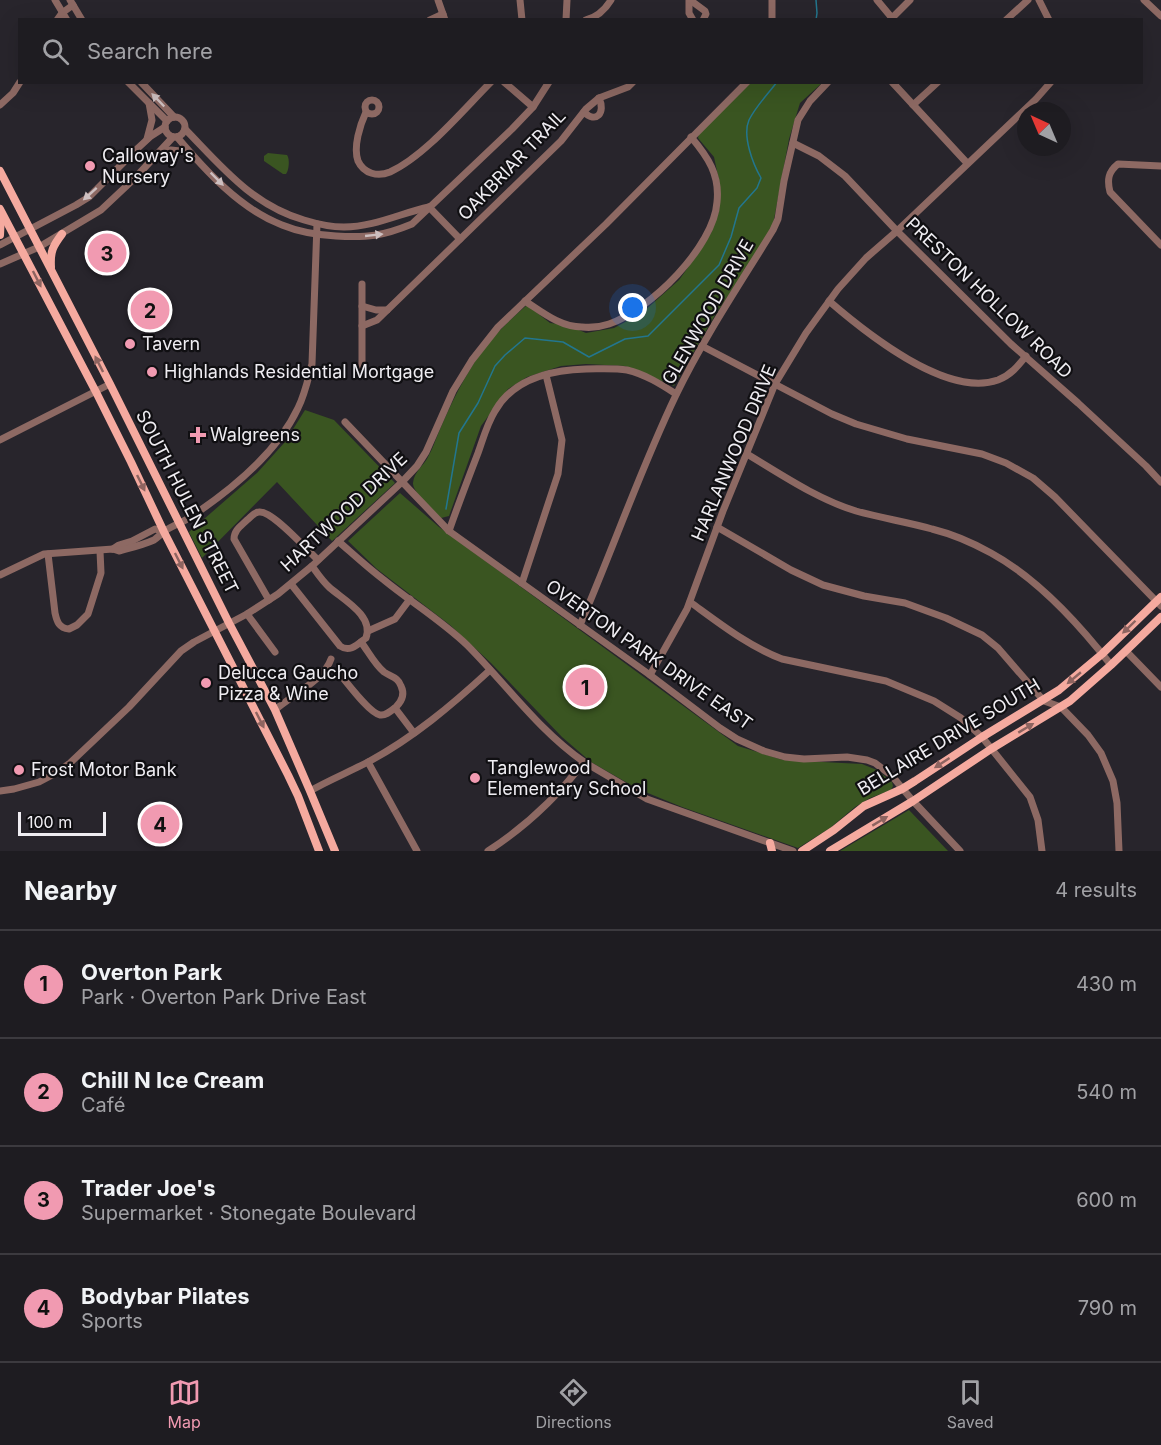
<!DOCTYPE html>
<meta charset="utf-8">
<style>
body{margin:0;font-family:Inter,sans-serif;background:#2b292e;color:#f1f3f6}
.compass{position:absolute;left:1017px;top:102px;width:54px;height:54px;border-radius:50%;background:#1e1c21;box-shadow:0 6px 24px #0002;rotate:316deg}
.scale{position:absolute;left:18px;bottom:15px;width:88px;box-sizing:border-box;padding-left:6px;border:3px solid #efedf2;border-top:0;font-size:16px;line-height:21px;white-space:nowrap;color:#efedf2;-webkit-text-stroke:4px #100f12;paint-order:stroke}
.you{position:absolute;left:633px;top:308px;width:21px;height:21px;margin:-15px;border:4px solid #fff;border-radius:50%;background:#1a73e8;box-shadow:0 0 0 9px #1a73e833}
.badge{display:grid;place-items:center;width:39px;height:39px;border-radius:50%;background:#f19ab1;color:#111;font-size:20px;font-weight:700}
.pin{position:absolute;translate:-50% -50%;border:3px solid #fff;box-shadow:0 2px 6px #0006}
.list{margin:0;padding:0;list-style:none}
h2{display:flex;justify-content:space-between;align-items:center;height:78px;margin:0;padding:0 24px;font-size:26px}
h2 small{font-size:20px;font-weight:400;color:#a1a1a5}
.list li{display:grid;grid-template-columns:39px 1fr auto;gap:18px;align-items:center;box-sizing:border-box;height:108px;padding:0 24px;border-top:2px solid #3c3a3f}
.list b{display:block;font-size:22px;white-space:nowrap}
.list p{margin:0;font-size:20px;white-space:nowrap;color:#a1a1a5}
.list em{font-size:20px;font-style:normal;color:#a1a1a5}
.icon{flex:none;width:33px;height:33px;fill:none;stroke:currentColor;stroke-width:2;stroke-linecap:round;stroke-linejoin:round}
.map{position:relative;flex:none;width:1161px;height:851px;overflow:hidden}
.search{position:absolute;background:#1e1c21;box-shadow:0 6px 24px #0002;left:18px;right:18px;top:18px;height:66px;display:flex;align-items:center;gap:15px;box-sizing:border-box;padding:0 21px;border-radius:0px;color:#a1a1a5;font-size:22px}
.sheet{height:510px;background:#1e1c21}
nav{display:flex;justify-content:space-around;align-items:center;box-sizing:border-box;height:84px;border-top:2px solid #3c3a3f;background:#1e1c21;font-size:16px;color:#a1a1a5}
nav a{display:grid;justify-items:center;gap:3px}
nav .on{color:#f19ab1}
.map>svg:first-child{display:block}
.green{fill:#3a5521}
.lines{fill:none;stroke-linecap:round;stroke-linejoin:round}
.stream{stroke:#23768e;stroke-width:1.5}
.minor{stroke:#8d6963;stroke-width:7}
.major{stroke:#f5aa9f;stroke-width:8}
.oneway{fill:#cdbfc0}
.oneway2{fill:#8e6460}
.poi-dot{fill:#f19ab1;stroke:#100f12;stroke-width:2}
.labels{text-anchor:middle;stroke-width:4.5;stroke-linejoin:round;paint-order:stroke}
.poi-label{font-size:18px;fill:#efedf2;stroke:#100f12;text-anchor:start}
.street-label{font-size:18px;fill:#efedf2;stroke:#100f12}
</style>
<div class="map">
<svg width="1161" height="851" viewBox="0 0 1161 851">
<rect width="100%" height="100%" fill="#28252c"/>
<g class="green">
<path d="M 750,83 L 822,83 L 800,103 L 789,139 L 772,230 L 714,317 L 674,386 L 625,366 L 586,364 L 561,366 L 527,377 L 508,389 L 481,426 L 449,516 L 441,518 C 434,511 412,492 413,483 C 414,471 425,465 429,455 C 433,448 435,441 438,434 C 448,410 460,385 474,363 C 488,341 507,322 527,305 L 550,323 L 567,325 L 586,333 L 614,328 L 642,313 L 679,280 L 697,255 L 711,233 L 719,211 L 720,185 L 714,157 L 698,138 L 699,132 Z"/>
<path d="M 268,153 L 287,155 C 290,159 289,170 286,174 L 283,174 L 264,161 L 264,156 Z"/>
<polygon points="305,410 334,420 395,483 332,541 277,482 202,558 189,532 257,473 285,442"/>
<polygon points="400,493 439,527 738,746 783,760 862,764 877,770 892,782 893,786 891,790 870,798 855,807 830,828 798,848 682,807 638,789 591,762 562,737 491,663 450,625 377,569 348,541"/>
<polygon points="909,810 948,851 840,851"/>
</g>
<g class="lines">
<g class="stream">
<polyline points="816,20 817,13 816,0"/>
<path d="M 446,509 L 459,433 L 478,403 L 495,366 L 505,355 L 525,338 L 563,342 L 589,357 L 625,339 L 648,336 L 719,265 L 731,237 L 739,208 L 757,188 L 761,178 C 753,164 742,136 749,120 C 756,106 768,94 777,82"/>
</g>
<g class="minor">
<polyline points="55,0 67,20"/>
<polyline points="70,0 82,20"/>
<polyline points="438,0 445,20"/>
<polyline points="520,0 522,20"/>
<polyline points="689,0 689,13 693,20"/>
<polyline points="690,0 705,11 706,14 703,20"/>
<polyline points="877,0 892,18"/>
<polyline points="1039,0 1049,20"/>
<polyline points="1144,0 1161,16"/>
<polyline points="57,20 62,13 73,5"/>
<polyline points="430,20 443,14"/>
<polyline points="566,20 567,0"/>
<path d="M 586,20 C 597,17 605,10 611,0"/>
<polyline points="772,20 772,0"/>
<polyline points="890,20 910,0"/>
<polyline points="1006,20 1028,0"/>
<polyline points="128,82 167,121"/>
<polyline points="141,82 174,117"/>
<polyline points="504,82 533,107"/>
<polyline points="892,82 967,163"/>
<circle cx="372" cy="107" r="7"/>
<polyline points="0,105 13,93 20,82"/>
<polyline points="913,105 938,82"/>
<path d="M 366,112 C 360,125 353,147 358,161 C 364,174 378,177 390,172 C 425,156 463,110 491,82"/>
<path d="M 584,112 C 596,124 606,113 599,98"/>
<circle cx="175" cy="127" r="10"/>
<path d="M 185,129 C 221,166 252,205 304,220 C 317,224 331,227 344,227 C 374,227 401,213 429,207"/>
<path d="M 177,137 C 205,170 240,209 282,225 C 299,232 317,235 336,236 C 367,238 383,236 412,224 L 512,129 L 533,107 L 549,82"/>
<polyline points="147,139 152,120 149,103"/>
<polyline points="793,143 819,156 845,176 897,231 1011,344 1078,403 1146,466 1161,482"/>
<polyline points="159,153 171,150 189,152"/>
<path d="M 1161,166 L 1118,164 C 1108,172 1107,180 1110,192 L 1161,245"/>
<polyline points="429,207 460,239"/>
<polyline points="0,245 76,205 89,197 138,148 151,136 165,127"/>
<polyline points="0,264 39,247 101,210 135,178 173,137"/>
<path d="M 525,301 C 542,312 560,327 582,327 C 591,328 600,327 609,324 C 650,310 714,247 717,202 C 720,175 708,157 691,137"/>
<path d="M 829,301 C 866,333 947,398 998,380 C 1011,375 1018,366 1026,356"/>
<polyline points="362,306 376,310 387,310"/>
<polyline points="362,326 377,320 561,141 586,109 599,98 628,87 633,82"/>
<polyline points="702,346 832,414 856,424 907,439 982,454 1006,463 1033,478 1055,497 1161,606"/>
<polyline points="362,374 362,284"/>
<polyline points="345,422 449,531 650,675 720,728 737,739 764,751 785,757 804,759 847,757 867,760 875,763 892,776 913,801 960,851"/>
<polyline points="0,440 110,384"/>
<path d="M 747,454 C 782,475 817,499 856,511 C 881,518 907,522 932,529 C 952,534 973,543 991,553 C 1037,578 1079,624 1111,665"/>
<polyline points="717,527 791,570 823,585 864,596 905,603 946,618 982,635 998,648 1044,701 1061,707 1088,735 1101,753 1113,781 1117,803 1119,851"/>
<path d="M 449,531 C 458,505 468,479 478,453 C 483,439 487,424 495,411 C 513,379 552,370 586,369 C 600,369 614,368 627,370 C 645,374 662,385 676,394"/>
<path d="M 338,541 C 353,554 368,568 384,580 C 411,602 442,621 467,645 C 506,684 539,731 584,762 L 647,799 L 793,851"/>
<polyline points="113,549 119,545 132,541 155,529 164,532"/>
<path d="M 48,554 L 55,613 C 57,622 59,628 69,629 L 77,625 L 88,614 L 101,573 L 100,551"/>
<path d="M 0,575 L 44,554 L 113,549 L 119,551 C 130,548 143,545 154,540 C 158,537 161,534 165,531 C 172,526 181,523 189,518 C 230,491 277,453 298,408 C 305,394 308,379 312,364 L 317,224"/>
<polyline points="522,583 558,474 562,440 546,375"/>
<path d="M 291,584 L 340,646 C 350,653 358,644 366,638 C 374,616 344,600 330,588 C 323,582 317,573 312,566"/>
<path d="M 269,600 L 234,539 C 234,530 241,526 247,520 C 251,517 254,512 259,512 C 272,510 307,550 318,560"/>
<path d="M 690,602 C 719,623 748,646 782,659 L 886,681 L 934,701 L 961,718 L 982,737 L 1030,797 L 1038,820 L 1042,851"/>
<polyline points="247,614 275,652"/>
<path d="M 580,625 C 613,549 640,470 676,395 C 704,337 740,284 773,230 L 778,219 L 784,181 L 798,120 L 810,101 L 828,82"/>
<polyline points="368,631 395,619 410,599"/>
<polyline points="1126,651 1161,687"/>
<path d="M 338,672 C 346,681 369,713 380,715 C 386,716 391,711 396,707 C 402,701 405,694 401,686 C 398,677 391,677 384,672 C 375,665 368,651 361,642"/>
<polyline points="650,675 687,609 723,511 775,384 806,333 838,289 866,258 897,231 1036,99 1051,82"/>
<polyline points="395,708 414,733"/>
<path d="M 275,710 C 292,695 324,680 331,659"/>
<polyline points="368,762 417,851"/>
<polyline points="0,791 14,789 39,782 56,773 70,763 129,707 181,651 194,642 247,614 278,594 312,566 402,482 417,466 426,452 453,391 472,360 498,327 606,224 747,82"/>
<path d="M 310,791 C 329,780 349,772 368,762 C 413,738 452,705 490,670"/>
<path d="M 488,851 C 525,827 557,797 584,762"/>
</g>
<g class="major">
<polyline points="0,171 110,384 229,623 275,710 310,791 335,851"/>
<polyline points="0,209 96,392 131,462 164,532 288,775 298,796 319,851"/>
<polyline points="0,235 1,215"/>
<path d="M 51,267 C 50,251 53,246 62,234"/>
<polyline points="770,843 772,851"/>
<polyline points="802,851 834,830 864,806 902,789 915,781 982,737 1059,690 1102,654 1161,597"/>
<polyline points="830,851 913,801 991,749 1070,701 1111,665 1161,617"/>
</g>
</g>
<defs><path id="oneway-solid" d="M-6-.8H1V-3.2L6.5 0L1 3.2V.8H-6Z" transform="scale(1.5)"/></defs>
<g class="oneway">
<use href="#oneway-solid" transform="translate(158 100) rotate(-134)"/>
<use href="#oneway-solid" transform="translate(217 179) rotate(45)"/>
<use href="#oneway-solid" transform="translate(90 194) rotate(138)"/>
<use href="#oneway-solid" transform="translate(374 235) rotate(-6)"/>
</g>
<g class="oneway2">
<use href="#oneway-solid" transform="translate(37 279) rotate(63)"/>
<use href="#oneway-solid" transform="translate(99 364) rotate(-117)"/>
<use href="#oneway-solid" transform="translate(141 483) rotate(64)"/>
<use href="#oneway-solid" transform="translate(179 561) rotate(63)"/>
<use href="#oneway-solid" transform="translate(1129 627) rotate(136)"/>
<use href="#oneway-solid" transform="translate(1074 678) rotate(140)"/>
<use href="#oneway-solid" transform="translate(260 720) rotate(63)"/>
<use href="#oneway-solid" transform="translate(1026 728) rotate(-31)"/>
<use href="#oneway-solid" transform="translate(942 763) rotate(147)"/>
<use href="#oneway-solid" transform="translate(880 821) rotate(-31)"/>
</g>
<g class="poi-dot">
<circle cx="90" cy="166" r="6"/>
<circle cx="130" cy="344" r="6"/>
<circle cx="152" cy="372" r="6"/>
<path d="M195 426h6v6h6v6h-6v6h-6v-6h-6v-6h6z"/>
<circle cx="206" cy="683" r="6"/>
<circle cx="19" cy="770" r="6"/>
<circle cx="475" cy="778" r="6"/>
</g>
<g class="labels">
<g class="poi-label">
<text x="102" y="162">Calloway's<tspan x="102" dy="21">Nursery</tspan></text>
<text x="142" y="350">Tavern</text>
<text x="164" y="378">Highlands Residential Mortgage</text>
<text x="210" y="441">Walgreens</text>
<text x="218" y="679">Delucca Gaucho<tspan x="218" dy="21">Pizza &amp; Wine</tspan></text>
<text x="487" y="774">Tanglewood<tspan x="487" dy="21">Elementary School</tspan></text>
<text x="31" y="776">Frost Motor Bank</text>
</g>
<g class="street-label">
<text transform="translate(512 165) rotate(-46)" y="6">OAKBRIAR TRAIL</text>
<text transform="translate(989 298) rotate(44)" y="6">PRESTON HOLLOW ROAD</text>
<text transform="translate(708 312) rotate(-60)" y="6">GLENWOOD DRIVE</text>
<text transform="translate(734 453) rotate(-67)" y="6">HARLANWOOD DRIVE</text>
<text transform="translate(187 502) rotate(63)" y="6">SOUTH HULEN STREET</text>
<text transform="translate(344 512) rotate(-43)" y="6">HARTWOOD DRIVE</text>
<text transform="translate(649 655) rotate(35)" y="6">OVERTON PARK DRIVE EAST</text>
<text transform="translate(949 737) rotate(-31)" y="6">BELLAIRE DRIVE SOUTH</text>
</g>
</g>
</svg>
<svg class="compass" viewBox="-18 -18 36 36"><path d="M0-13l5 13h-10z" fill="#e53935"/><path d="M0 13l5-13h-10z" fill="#a1a1a5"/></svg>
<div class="scale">100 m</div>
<div class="you"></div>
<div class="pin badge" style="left:585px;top:687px">1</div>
<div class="pin badge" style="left:150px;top:310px">2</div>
<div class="pin badge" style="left:107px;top:253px">3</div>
<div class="pin badge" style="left:160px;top:824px">4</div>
<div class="search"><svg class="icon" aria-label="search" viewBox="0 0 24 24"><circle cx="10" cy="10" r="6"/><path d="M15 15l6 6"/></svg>Search here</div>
</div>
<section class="sheet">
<h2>Nearby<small>4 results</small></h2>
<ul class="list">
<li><span class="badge">1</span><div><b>Overton Park</b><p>Park · Overton Park Drive East</p></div><em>430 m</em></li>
<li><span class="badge">2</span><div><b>Chill N Ice Cream</b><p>Café</p></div><em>540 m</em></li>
<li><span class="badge">3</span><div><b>Trader Joe's</b><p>Supermarket · Stonegate Boulevard</p></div><em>600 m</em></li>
<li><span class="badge">4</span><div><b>Bodybar Pilates</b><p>Sports</p></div><em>790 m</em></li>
</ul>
</section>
<nav>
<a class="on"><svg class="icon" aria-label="map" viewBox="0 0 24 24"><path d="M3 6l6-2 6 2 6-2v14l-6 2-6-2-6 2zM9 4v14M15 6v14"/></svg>Map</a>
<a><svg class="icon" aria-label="directions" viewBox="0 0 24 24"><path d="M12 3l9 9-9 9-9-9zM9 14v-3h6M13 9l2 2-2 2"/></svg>Directions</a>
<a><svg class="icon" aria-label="saved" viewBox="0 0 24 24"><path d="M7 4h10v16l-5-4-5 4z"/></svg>Saved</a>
</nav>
